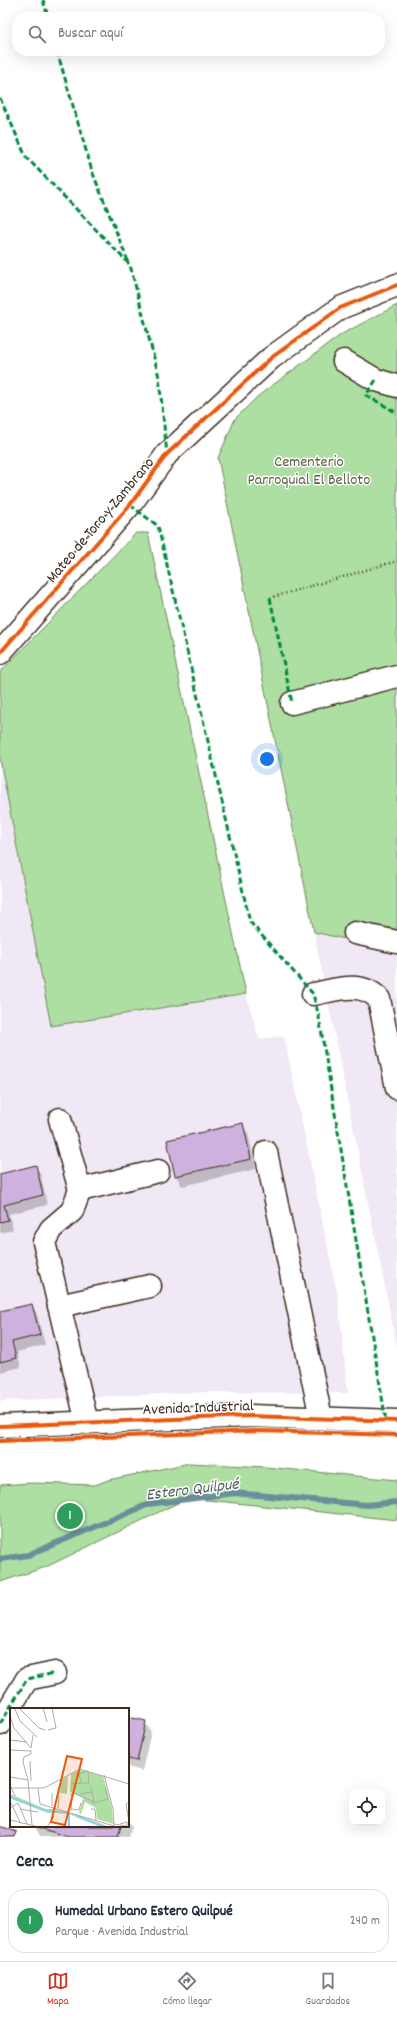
<!DOCTYPE html>
<html lang="es">
<meta charset="utf-8">
<style>
body{margin:0;font-family:Dekko,sans-serif;background:#f6f6f7;color:#1f2937}
.controls{position:absolute;right:12px;bottom:12px;display:grid;overflow:hidden;border-radius:8px;box-shadow:0 4px 16px #0002}
.controls button{width:36px;height:36px;display:grid;place-items:center;padding:0;border:0;border-bottom:1px solid #e0e1e3;background:#fff;color:#1f2937;font:20px sans-serif}
.you{position:absolute;left:267px;top:759px;width:14px;height:14px;margin:-10px;border:3px solid #fff;border-radius:50%;background:#1a73e8;box-shadow:0 0 0 6px #1a73e833}
.badge{display:grid;place-items:center;width:26px;height:26px;border-radius:50%;background:#c8321e;color:#fff;font-size:13px;font-weight:700}
.pin{position:absolute;translate:-50% -50%;border:2px solid #fff;box-shadow:0 1px 4px #0006}
.list{margin:0;padding:0;list-style:none}
h2{display:flex;justify-content:space-between;align-items:center;height:52px;margin:0;padding:0 16px;font-size:17px}
h2 small{font-size:13px;font-weight:400;color:#747a83}
.list li{display:grid;grid-template-columns:26px 1fr auto;gap:12px;align-items:center;box-sizing:border-box;height:64px;margin:0 8px 8px;padding:0 8px;border:1px solid #e0e1e3;border-radius:16px}
.list b{display:block;font-size:15px;white-space:nowrap}
.list p{margin:0;font-size:13px;white-space:nowrap;color:#747a83}
.list em{font-size:13px;font-style:normal;color:#747a83}
.icon{flex:none;width:22px;height:22px;fill:none;stroke:currentColor;stroke-width:2;stroke-linecap:round;stroke-linejoin:round}
.map{position:relative;flex:none;width:397px;height:1837px;overflow:hidden}
.search{position:absolute;background:#fff;box-shadow:0 4px 16px #0002;left:12px;right:12px;top:12px;height:44px;display:flex;align-items:center;gap:10px;box-sizing:border-box;padding:0 14px;border-radius:16px;color:#747a83;font-size:15px}
.sheet{height:124px;background:#fff}
nav{display:flex;justify-content:space-around;align-items:center;box-sizing:border-box;height:56px;border-top:1px solid #e0e1e3;background:#fff;font-size:11px;color:#747a83}
nav a{display:grid;justify-items:center;gap:2px}
nav .on{color:#c8321e}
.map>svg:first-child{display:block}
.built{fill:#f0e8f5}
.green{fill:#acdfa1;stroke:#748460}
.shadow{fill:#0003}
.lines{fill:none;stroke-linecap:round;stroke-linejoin:round}
.stream{stroke:#6b8f9a;stroke-width:6}
.building{fill:#ceb1de;stroke:#3b2a1e}
.minor-casing{stroke:#3b2a1e;stroke-width:25}
.path{stroke:#3b2a1e;stroke-width:2.5;stroke-dasharray:1 3;stroke-linecap:butt}
.minor{stroke:#fff;stroke-width:22}
.quiet{stroke:#00873e;stroke-width:3;stroke-dasharray:6 3;stroke-linecap:butt}
.cycleway-casing{stroke:#fff;stroke-width:6}
.cycleway{stroke:#e8590c;stroke-width:4}
.labels{text-anchor:middle;stroke-width:3;stroke-linejoin:round;paint-order:stroke}
.park-label{font-size:16px;fill:#5d6045;stroke:#fff}
.street-label{font-size:16px;fill:#3b2a1e;stroke:#fff}
.water-label{font-size:17px;font-style:italic;fill:#535d5c;stroke:#fff}
.inset-river{fill:none;stroke:#8bd3ed;stroke-width:2}
.inset-road{fill:none;stroke:#b1aaa5;stroke-width:1}
.view{fill:#e8590c;fill-opacity:0.15;stroke:#e8590c;stroke-width:2}
.inset-edge{fill:none;stroke:#3b2a1e;stroke-width:2}
</style>
<div class="map">
<svg width="397" height="1837" viewBox="0 0 397 1837">
<rect width="100%" height="100%" fill="#fff"/>
<filter id="ink" filterUnits="userSpaceOnUse"><feTurbulence type="fractalNoise" baseFrequency=".025" numOctaves="2"/><feDisplacementMap in="SourceGraphic" scale="8" xChannelSelector="R" yChannelSelector="G"/><feConvolveMatrix kernelMatrix="1 2 1 2 8 2 1 2 1" color-interpolation-filters="sRGB"/></filter>
<g filter="url(#ink)">
<g class="built">
<polygon points="0,759 51,1026 246,994 259,1039 284,1036 338,1297 348,1393 206,1392 0,1401"/>
<polygon points="314,932 397,951 397,1347"/>
</g>
<g class="green">
<polygon points="397,305 397,951 314,932 218,458 235,419 258,396 342,334"/>
<polygon points="136,533 148,533 246,994 51,1026 0,759 0,672"/>
<polygon points="190,1463 265,1467 397,1480 397,1520 188,1498 46,1567 0,1582 0,1485 32,1483 95,1485 108,1480"/>
</g>
<g class="shadow">
<polygon points="242,1124 248,1133 256,1169 182,1186 176,1176 168,1140"/>
<polygon points="35,1166 41,1176 47,1205 9,1214 13,1230 0,1233 0,1175"/>
<polygon points="32,1305 37,1314 45,1345 17,1352 21,1367 0,1372 0,1307 1,1312"/>
<polygon points="128,1718 145,1722 151,1732 142,1771 128,1767"/>
<polygon points="128,1820 132,1827 129,1837 41,1837 35,1827 128,1826"/>
</g>
<g class="lines">
<polyline class="stream" points="0,1559 28,1555 149,1504 234,1493 367,1505 397,1502"/>
</g>
<g class="building">
<polygon points="243,1123 251,1159 175,1176 167,1140"/>
<polygon points="36,1165 43,1195 4,1205 8,1220 0,1222 0,1174"/>
<polygon points="32,1304 40,1335 12,1342 16,1358 0,1362 0,1311"/>
<polygon points="128,1717 146,1721 137,1761 128,1759"/>
<polygon points="0,1826 17,1832 15,1837 0,1837"/>
<polygon points="34,1826 121,1826 118,1837 68,1837"/>
</g>
<g class="lines">
<defs>
<g id="minor">
<polyline points="344,361 376,380 397,386"/>
<polyline points="0,653 130,505 167,454 271,358 340,308 397,285"/>
<polyline points="292,703 397,676"/>
<polyline points="355,933 397,942"/>
<path d="M 313,994 C 336,990 361,980 379,999 L 397,1088"/>
<polyline points="60,1119 80,1190 72,1211 51,1229 44,1242 87,1423"/>
<polyline points="266,1152 321,1418"/>
<polyline points="80,1190 158,1171"/>
<polyline points="59,1306 150,1286"/>
<polyline points="0,1426 250,1416 397,1421"/>
<polyline points="0,1724 27,1679 55,1673"/>
</g>
</defs>
<use href="#minor" class="minor-casing"/>
<polyline class="path" points="270,598 397,561"/>
<use href="#minor" class="minor"/>
<g class="quiet">
<polyline points="43,0 48,17"/>
<polyline points="57,51 92,171 128,261"/>
<polyline points="0,98 26,157 130,265 159,377 167,454"/>
<polyline points="376,380 366,395 397,413"/>
<polyline points="130,505 158,526 250,922 313,994 319,1017 386,1421"/>
<polyline points="270,598 292,703"/>
<polyline points="0,1724 27,1679 55,1673"/>
</g>
<defs>
<g id="cycleway">
<polyline points="0,653 130,505 167,454 271,358 340,308 397,285"/>
<polyline points="0,1426 250,1416 397,1421"/>
<polyline points="0,1441 257,1431 397,1435"/>
</g>
</defs>
<use href="#cycleway" class="cycleway-casing"/>
<use href="#cycleway" class="cycleway"/>
</g>
</g>
<g class="labels">
<g class="park-label">
<text x="309" y="466">Cementerio<tspan x="309" dy="18">Parroquial El Belloto</tspan></text>
</g>
<g class="street-label">
<text transform="translate(99 519) rotate(-50)" y="6">Mateo de Toro y Zambrano</text>
<text transform="translate(198 1406) rotate(-2)" y="6">Avenida Industrial</text>
</g>
<g class="water-label">
<text transform="translate(192 1488) rotate(-7)" y="6">Estero Quilpué</text>
</g>
</g>
<g transform="translate(10 1708)">
<rect width="119" height="119" fill="#fff"/>
<path d="M 71,62 L 93,68 L 102,100 L 103,116 L 87,111 L 86,100 L 75,94 L 71,106 L 69,105 L 73,90 L 60,84 L 61,66 ZM 58,68 L 57,86 L 50,85 L 51,72 ZM 0,86 L 36,101 L 42,101 L 65,106 L 100,119 L 91,118 L 51,103 L 38,105 L 2,91 Z" fill="#acdfa1"/>
<path class="inset-river" d="M 0,89 L 36,103 L 58,105M 66,108 L 94,119M 59,119 L 59,105"/>
<path class="inset-road" d="M 33,0 L 37,14M 5,1 L 10,13 L 27,29M 10,1 L 29,20 L 35,22M 0,8 L 4,20 L 21,40M 38,22 L 46,20 L 42,0M 0,32 L 17,34M 21,40 L 23,27M 0,42 L 21,43M 21,43 L 21,46 L 14,49 L 13,54 L 18,72 L 22,117M 20,53 L 21,73M 66,64 L 69,66 L 78,63M 0,69 L 18,72M 71,75 L 79,75 L 78,64M 61,76 L 71,75 L 69,66M 0,77 L 5,88M 1,80 L 34,80 L 70,61 L 119,76M 28,80 L 30,96 L 104,118 L 103,101 L 94,67M 62,84 L 84,94M 82,84 L 84,95 L 98,91 L 95,79M 60,86 L 62,87 L 61,103M 70,86 L 82,84 L 80,78M 0,93 L 10,114M 119,94 L 116,96 L 119,114M 42,98 L 42,85M 0,100 L 8,95 L 17,116M 48,100 L 49,88M 10,101 L 28,104M 61,101 L 69,102 L 71,95M 81,101 L 85,101 L 86,112M 0,112 L 29,119M 104,116 L 117,118 L 117,114 L 110,116M 37,119 L 44,108"/>
<path class="view" d="M 57,48 L 72,51 L 55,117 L 41,114 Z"/>
<rect width="119" height="119" class="inset-edge"/>
</g>
</svg>
<div class="controls">
<button><svg class="icon" aria-label="locate" viewBox="0 0 24 24"><circle cx="12" cy="12" r="6"/><path d="M12 2v4M12 18v4M2 12h4M18 12h4"/></svg></button>
</div>
<div class="you"></div>
<div class="pin badge" style="left:70px;top:1516px;background:#2e9e5b">1</div>
<div class="search"><svg class="icon" aria-label="search" viewBox="0 0 24 24"><circle cx="10" cy="10" r="6"/><path d="M15 15l6 6"/></svg>Buscar aquí</div>
</div>
<section class="sheet">
<h2>Cerca<small></small></h2>
<ul class="list">
<li><span class="badge" style="background:#2e9e5b">1</span><div><b>Humedal Urbano Estero Quilpué</b><p>Parque · Avenida Industrial</p></div><em>240 m</em></li>
</ul>
</section>
<nav>
<a class="on"><svg class="icon" aria-label="map" viewBox="0 0 24 24"><path d="M3 6l6-2 6 2 6-2v14l-6 2-6-2-6 2zM9 4v14M15 6v14"/></svg>Mapa</a>
<a><svg class="icon" aria-label="directions" viewBox="0 0 24 24"><path d="M12 3l9 9-9 9-9-9zM9 14v-3h6M13 9l2 2-2 2"/></svg>Cómo llegar</a>
<a><svg class="icon" aria-label="saved" viewBox="0 0 24 24"><path d="M7 4h10v16l-5-4-5 4z"/></svg>Guardados</a>
</nav>
